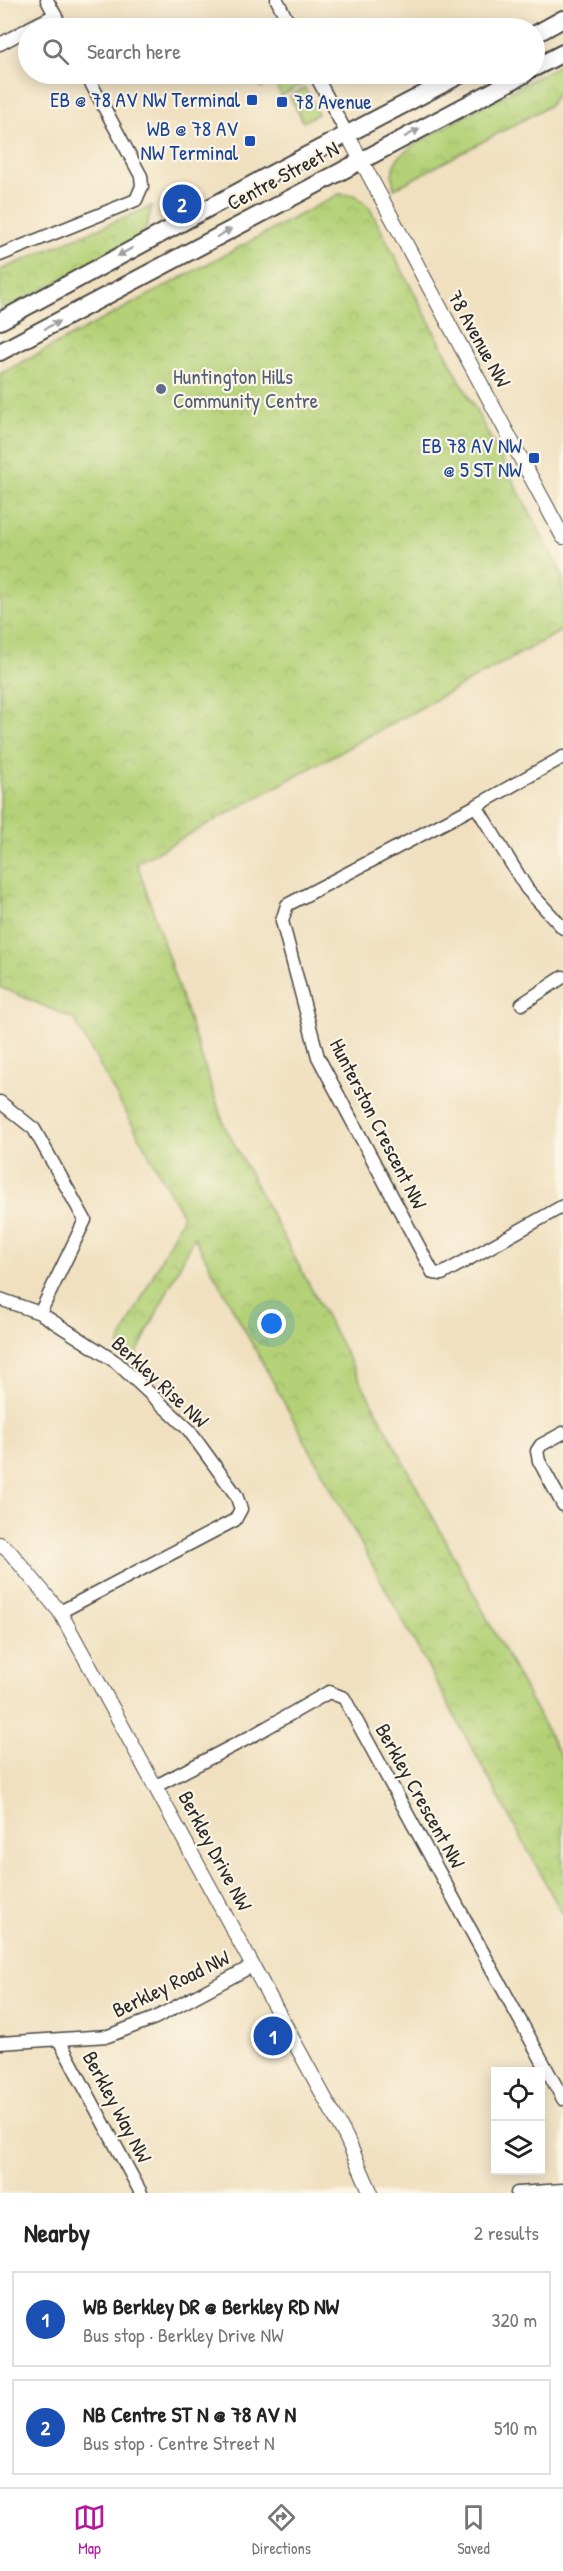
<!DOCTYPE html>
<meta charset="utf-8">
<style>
body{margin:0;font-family:"Patrick Hand",sans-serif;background:#f6f6f6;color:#222}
.controls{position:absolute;right:18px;bottom:18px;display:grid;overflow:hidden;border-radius:0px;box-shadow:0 3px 15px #0003}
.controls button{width:54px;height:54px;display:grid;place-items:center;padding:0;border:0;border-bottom:2px solid #e0e0e0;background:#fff;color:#222;font:30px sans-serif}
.you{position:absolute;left:272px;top:1324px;width:21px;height:21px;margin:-15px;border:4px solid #fff;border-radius:50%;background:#1a73e8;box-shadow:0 0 0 9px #1a73e833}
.badge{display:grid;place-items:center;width:39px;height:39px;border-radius:50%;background:#b5179e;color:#fff;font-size:20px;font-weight:700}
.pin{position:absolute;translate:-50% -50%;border:3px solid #fff;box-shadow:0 2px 6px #0006}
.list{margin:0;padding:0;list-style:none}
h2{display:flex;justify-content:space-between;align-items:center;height:78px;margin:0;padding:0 24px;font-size:26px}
h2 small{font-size:20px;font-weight:400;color:#767676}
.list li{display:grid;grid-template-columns:39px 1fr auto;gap:18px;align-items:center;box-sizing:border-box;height:96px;margin:0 12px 12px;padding:0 12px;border:2px solid #e0e0e0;border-radius:0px}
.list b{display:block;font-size:22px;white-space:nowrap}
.list p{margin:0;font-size:20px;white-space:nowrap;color:#767676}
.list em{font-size:20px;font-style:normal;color:#767676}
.icon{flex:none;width:33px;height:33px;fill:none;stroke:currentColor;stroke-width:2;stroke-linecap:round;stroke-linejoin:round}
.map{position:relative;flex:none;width:563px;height:2193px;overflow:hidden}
.search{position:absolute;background:#fff;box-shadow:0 3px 15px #0003;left:18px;right:18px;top:18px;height:66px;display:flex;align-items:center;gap:15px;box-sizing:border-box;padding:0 21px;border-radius:33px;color:#767676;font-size:22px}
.sheet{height:294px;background:#fff}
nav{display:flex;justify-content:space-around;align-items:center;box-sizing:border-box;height:84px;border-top:2px solid #e0e0e0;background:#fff;font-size:16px;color:#767676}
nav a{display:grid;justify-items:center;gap:3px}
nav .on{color:#b5179e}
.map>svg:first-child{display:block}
.green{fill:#b4d177;stroke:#707e51;stroke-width:1.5}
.park{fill:url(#park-crowns);stroke:#707e51;stroke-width:1.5}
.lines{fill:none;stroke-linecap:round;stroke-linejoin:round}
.minor-casing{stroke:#494641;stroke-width:15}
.tertiary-casing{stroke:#494641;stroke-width:16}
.secondary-casing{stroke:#494641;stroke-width:20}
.minor{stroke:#fff;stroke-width:12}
.tertiary{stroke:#fff;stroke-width:14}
.secondary{stroke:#fff;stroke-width:16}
.oneway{fill:#a0a0a0}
.transit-dot{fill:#1a4fb4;stroke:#fcf5e5;stroke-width:2}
.service-dot{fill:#5c6f8a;stroke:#fcf5e5;stroke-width:2}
.labels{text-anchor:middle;stroke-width:4.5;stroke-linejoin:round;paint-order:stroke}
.transit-label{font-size:21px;fill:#164399;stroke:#fcf5e5;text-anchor:end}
.street-label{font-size:21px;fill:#2b2b2b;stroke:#fcf5e5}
.service-label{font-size:21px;fill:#4e5e75;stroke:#fcf5e5;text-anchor:start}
</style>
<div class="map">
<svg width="563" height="2193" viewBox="0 0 563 2193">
<defs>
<pattern id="park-crowns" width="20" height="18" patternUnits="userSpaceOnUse" patternTransform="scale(1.5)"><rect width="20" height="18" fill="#b4d177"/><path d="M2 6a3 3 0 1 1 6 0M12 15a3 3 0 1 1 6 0" fill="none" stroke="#9bb467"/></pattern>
</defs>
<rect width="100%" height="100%" fill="#fcf5e5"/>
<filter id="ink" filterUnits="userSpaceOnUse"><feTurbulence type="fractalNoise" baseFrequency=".0167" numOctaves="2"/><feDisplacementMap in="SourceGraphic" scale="12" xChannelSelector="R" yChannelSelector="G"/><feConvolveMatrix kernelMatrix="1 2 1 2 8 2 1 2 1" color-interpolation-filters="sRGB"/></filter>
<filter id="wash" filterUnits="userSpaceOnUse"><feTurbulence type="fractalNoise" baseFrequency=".008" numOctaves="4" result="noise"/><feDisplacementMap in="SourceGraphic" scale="24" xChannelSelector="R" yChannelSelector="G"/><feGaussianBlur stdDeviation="1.35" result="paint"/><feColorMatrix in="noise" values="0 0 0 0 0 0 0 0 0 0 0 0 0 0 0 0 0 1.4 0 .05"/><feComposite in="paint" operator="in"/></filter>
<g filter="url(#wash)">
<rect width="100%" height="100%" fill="#f0e0c0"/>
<g class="green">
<polygon points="266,74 298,74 303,84 281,96 274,81 261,88"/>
<polygon points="305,88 318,114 303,122 290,96"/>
</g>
<g class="park">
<path d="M 563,63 L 563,89 L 555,96 L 549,106 L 394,189 C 387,157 403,154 424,138 Z"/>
<polygon points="339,194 355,195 369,207 563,576 563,630 137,863 224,1125 563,1761 563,1915 194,1237 134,1359 118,1345 183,1216 74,1019 0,987 0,374"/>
<polygon points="152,206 146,229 134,242 0,312 0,270"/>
</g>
</g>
<g filter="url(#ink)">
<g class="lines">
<defs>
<g id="minor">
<polyline points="47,0 62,28"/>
<polyline points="277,0 291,28"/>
<polyline points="29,28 55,15"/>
<polyline points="0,44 28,29"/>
<polyline points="315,74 347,134"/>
<polyline points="0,255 136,200 142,186 141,176 86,74"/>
<polyline points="563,757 476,806 287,905 282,921 318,1057 433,1273 442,1274 563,1206"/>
<polyline points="476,806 527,889 563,928"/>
<polyline points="522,1004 563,977"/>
<polyline points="0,1102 34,1129 85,1220 40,1313"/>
<polyline points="0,1299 40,1313 116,1362 188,1429 236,1495 241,1509 235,1520 60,1612"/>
<polyline points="563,1433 541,1445 537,1451 539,1461 563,1505"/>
<polyline points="156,1786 252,1736 329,1692 344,1698 563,2099"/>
<polyline points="59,2040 141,2193"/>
<polyline points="0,2043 108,2036 155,2018 252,1966"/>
<polyline points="517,2193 563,2190"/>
</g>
<g id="tertiary">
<polyline points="347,134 563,537"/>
<polyline points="0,1544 10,1552 60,1612 346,2137 371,2193"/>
</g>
<g id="secondary">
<polyline points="534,35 563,19"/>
<polyline points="534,68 563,53"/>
<polyline points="0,321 275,172 462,74"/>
<polyline points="0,352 525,74"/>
</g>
</defs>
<use href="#minor" class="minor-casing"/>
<use href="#tertiary" class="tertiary-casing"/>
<use href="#secondary" class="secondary-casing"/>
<use href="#minor" class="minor"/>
<use href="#tertiary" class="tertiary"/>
<use href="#secondary" class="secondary"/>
</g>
<defs><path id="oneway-solid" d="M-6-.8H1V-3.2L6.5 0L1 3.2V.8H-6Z" transform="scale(1.5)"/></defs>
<g class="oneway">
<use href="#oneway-solid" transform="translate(412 133) rotate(-28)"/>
<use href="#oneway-solid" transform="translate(224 233) rotate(-28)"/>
<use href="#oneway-solid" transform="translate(125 252) rotate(151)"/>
<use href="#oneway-solid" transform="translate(52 325) rotate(-28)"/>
</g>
</g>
<g class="transit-dot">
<rect x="246" y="94" width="12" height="12" rx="3"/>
<rect x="276" y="96" width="12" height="12" rx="3"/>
<rect x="244" y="135" width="12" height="12" rx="3"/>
<rect x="528" y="452" width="12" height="12" rx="3"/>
</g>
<circle class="service-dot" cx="161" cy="389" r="6"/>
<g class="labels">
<g class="transit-label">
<text x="240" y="107">EB @ 78 AV NW Terminal</text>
<text x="294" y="109" text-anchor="start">78 Avenue</text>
<text x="238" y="136">WB @ 78 AV<tspan x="238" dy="24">NW Terminal</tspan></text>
<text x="522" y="453">EB 78 AV NW<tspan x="522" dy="24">@ 5 ST NW</tspan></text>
</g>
<g class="street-label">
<text transform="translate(283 176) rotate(-28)" y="7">Centre Street N</text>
<text transform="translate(479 339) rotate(61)" y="7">78 Avenue NW</text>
<text transform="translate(378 1124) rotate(63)" y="7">Hunterston Crescent NW</text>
<text transform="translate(160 1382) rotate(43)" y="7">Berkley Rise NW</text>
<text transform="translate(420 1796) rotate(61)" y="7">Berkley Crescent NW</text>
<text transform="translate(215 1851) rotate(62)" y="7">Berkley Drive NW</text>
<text transform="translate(171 1984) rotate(-26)" y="7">Berkley Road NW</text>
<text transform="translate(117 2107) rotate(62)" y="7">Berkley Way NW</text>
</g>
<g class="service-label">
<text x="173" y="384">Huntington Hills<tspan x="173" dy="24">Community Centre</tspan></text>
</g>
</g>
</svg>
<div class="controls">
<button><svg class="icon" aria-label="locate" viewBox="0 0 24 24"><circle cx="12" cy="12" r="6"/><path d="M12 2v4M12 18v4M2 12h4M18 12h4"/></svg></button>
<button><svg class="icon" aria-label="layers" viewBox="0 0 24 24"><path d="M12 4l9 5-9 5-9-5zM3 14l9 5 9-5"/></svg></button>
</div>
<div class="you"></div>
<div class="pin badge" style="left:273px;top:2036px;background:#1a4fb4">1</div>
<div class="pin badge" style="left:182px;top:204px;background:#1a4fb4">2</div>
<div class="search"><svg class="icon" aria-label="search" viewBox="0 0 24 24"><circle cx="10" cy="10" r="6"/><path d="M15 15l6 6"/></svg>Search here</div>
</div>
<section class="sheet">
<h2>Nearby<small>2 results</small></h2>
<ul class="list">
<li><span class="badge" style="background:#1a4fb4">1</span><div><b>WB Berkley DR @ Berkley RD NW</b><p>Bus stop · Berkley Drive NW</p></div><em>320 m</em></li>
<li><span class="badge" style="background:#1a4fb4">2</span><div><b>NB Centre ST N @ 78 AV N</b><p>Bus stop · Centre Street N</p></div><em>510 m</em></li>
</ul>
</section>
<nav>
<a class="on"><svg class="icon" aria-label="map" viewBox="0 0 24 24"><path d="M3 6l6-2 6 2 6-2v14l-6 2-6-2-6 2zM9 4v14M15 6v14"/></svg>Map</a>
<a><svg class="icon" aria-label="directions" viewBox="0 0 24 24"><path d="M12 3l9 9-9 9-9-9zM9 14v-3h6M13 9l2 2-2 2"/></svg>Directions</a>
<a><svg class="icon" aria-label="saved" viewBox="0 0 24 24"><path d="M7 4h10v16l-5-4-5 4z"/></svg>Saved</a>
</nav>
